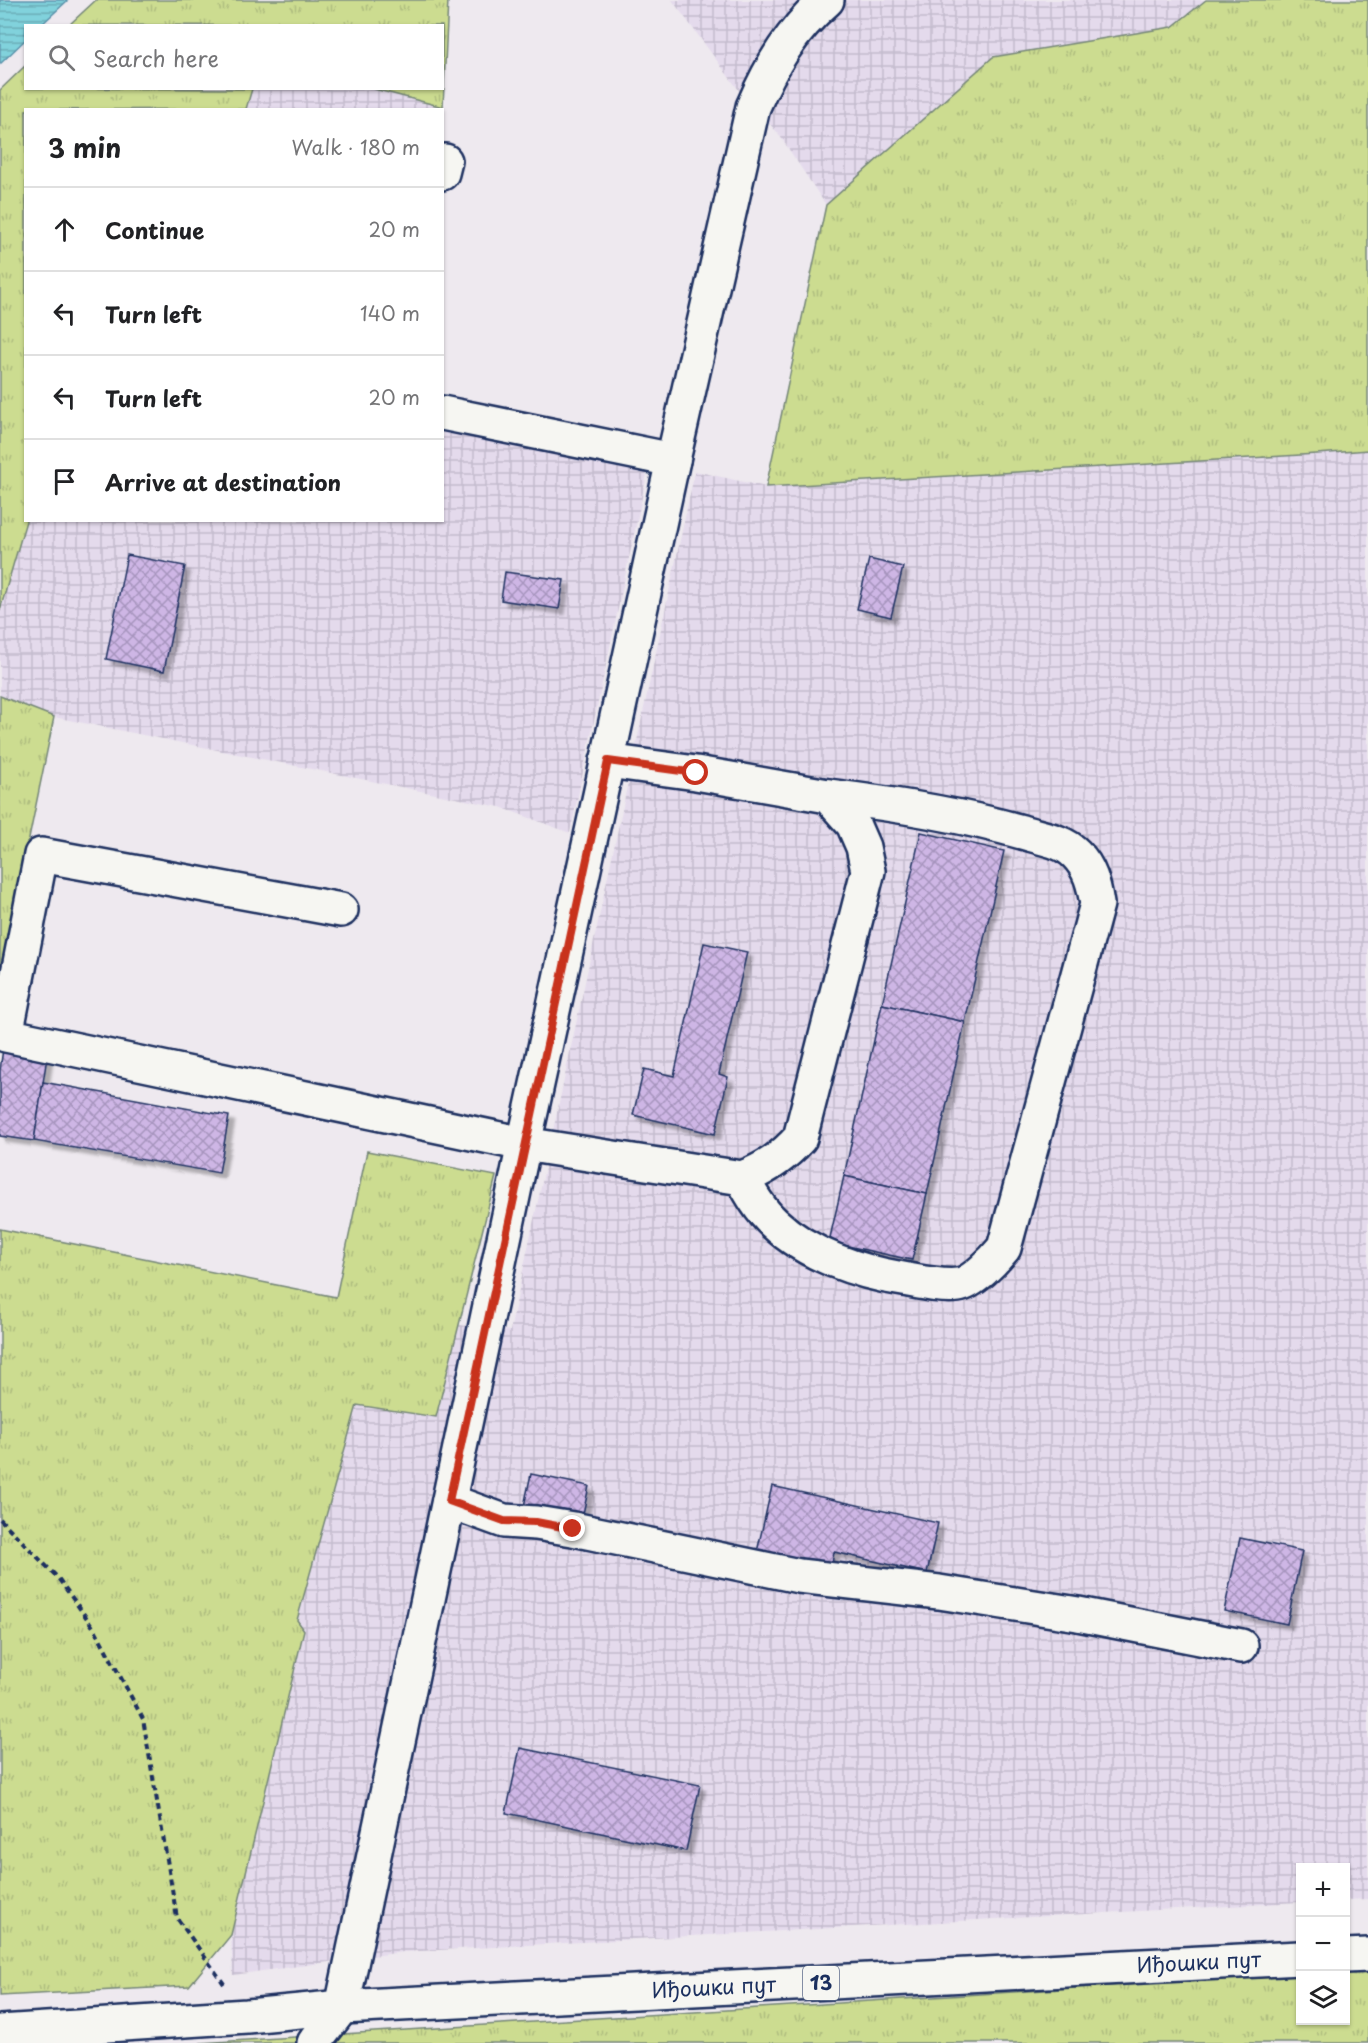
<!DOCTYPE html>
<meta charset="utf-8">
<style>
body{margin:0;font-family:"Playpen Sans",sans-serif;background:#f6f6f6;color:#202124}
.controls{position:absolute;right:18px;bottom:18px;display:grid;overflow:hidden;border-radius:0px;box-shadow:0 2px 4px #0004}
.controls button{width:54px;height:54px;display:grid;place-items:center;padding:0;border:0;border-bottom:2px solid #e0e0e0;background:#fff;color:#202124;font:30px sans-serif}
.stop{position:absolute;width:18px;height:18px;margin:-14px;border:4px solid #c8321e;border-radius:50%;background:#fff}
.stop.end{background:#c8321e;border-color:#fff;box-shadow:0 2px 6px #0008}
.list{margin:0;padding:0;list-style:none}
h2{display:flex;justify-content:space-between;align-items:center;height:78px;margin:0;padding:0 24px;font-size:26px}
h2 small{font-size:20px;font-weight:400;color:#757577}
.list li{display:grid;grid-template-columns:39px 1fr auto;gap:18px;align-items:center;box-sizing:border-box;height:84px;padding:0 24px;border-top:2px solid #e0e0e0}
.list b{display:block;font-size:22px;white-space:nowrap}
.list em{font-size:20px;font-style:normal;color:#757577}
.icon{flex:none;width:33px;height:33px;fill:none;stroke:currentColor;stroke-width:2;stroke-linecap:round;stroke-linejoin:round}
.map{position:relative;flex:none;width:1368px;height:2043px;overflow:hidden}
.search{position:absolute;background:#fff;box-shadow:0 2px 4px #0004;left:24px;top:24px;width:420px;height:66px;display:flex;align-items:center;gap:15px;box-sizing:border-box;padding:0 21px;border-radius:0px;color:#757577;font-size:22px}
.panel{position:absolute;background:#fff;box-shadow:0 2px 4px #0004;left:24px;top:108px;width:420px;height:414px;border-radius:0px}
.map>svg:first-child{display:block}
.industrial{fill:url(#industrial-grid)}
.grass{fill:url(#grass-tufts);stroke:#748677;stroke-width:1.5}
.water{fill:url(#water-rules);stroke:#5891aa;stroke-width:1.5}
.building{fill:url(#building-cross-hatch);stroke:#1b2f5e;stroke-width:1.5;filter:url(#shadow)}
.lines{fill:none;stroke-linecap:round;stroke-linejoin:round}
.minor-casing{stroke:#1b2f5e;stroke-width:38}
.major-casing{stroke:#1b2f5e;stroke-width:38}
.path{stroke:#1b2f5e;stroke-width:4;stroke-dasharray:6 4.5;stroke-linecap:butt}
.minor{stroke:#f6f6f2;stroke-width:33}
.major{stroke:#f6f6f2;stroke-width:33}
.route{stroke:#c8321e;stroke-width:8}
.labels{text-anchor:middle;stroke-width:4.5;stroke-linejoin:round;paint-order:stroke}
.shield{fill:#f6f6f2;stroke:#5d6b8a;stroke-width:1.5}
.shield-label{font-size:20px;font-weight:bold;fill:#1b2f5e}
.street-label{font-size:21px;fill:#1b2f5e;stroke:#f6f6f2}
</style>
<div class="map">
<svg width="1368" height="2043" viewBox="0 0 1368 2043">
<defs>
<pattern id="industrial-grid" width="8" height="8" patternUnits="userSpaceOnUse" patternTransform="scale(1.5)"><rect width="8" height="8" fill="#e4daec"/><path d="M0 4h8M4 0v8" fill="none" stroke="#c3bbcd"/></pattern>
<pattern id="grass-tufts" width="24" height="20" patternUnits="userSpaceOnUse" patternTransform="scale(1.5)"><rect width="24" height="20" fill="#ccdc90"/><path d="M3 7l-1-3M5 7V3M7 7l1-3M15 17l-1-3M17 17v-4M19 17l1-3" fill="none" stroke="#afbd7f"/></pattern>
<pattern id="water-rules" width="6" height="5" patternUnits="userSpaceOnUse" patternTransform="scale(1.5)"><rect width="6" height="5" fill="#81d2dc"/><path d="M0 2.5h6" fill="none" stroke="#69abb6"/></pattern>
<pattern id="building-cross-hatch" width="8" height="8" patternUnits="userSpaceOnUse" patternTransform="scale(1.5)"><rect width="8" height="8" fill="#ceb6e5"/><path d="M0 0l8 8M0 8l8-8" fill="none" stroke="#a694bd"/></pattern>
<filter id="shadow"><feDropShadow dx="5.5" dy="5.5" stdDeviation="1.5" flood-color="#0004"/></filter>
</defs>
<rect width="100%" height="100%" fill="#eee9ef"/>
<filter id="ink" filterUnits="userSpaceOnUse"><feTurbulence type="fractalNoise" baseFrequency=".0167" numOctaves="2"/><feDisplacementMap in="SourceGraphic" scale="12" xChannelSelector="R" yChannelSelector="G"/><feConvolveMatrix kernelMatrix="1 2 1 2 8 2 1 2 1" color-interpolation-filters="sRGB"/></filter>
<g filter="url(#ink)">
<g class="industrial">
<polygon points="672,0 1206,0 1172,27 993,57 826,205 778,133 741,93"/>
<polygon points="252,88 374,89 443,107 443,111 246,110"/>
<polygon points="443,423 648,469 570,833 500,807 54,717 0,696 0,610 26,521 442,520"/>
<polygon points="1368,450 1368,1899 1346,1900 1346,1868 1300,1868 1300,1902 403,1952 233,1975 231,1935 360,1313 510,1331 695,471 766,487 1317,454"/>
</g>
<g class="grass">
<polygon points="96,0 448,0 443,107 374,89 442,88 442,26 69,25"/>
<polygon points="1206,0 1368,0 1368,450 1317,454 766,487 826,205 993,57 1172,27"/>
<polygon points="25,66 26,88 252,89 246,109 26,110 26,521 0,610 0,90"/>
<polygon points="0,696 54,717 0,980"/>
<polygon points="367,1151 496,1176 436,1417 357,1405 297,1620 304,1630 231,1935 189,1986 0,1996 0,1229 336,1297"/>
<polygon points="1368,1970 1368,2043 200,2043 1300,1974 1300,2020 1346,2020 1346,1971"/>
</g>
<polygon class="water" points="0,0 68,0 41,25 26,26 25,40 0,64"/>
<g class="building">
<polygon points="127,555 185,566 164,671 106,659"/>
<polygon points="869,559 903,567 891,617 857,609"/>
<polygon points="505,572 564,580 559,609 501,600"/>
<polygon points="921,832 1004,851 965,1022 882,1004"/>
<polygon points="704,943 747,952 719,1074 728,1077 715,1134 633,1115 644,1069 674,1076"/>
<polygon points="882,1004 965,1022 927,1194 844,1176"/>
<polygon points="3,1049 47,1057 34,1141 0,1136 0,1070"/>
<polygon points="43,1082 229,1116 219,1173 34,1141"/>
<polygon points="844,1176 927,1194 912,1260 829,1242"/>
<polygon points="531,1474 589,1486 580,1528 524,1506"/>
<polygon points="772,1486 938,1523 927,1573 834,1552 831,1569 757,1552"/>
<polygon points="1240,1538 1302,1551 1287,1624 1224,1611"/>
<polygon points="520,1748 700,1785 686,1851 506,1813"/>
</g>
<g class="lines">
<defs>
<g id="minor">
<polyline points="442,173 445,161"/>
<polyline points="442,413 673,460"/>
<path d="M 341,910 L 41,855 L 6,1035 L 524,1144 L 742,1178 C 766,1169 783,1157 800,1138 L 868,871 L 863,847 L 853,824 L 828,796 L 696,773 L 607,761"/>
<path d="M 742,1178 C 751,1194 760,1210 774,1223 C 808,1255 858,1272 903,1279 C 920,1282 941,1287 958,1285 C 973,1283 995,1259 1004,1248 L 1097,904 C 1094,885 1090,868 1076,854 C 1062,840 1041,838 1022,832 C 958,814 894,804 828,796"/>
<polyline points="449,1501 504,1521 536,1523 573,1529 799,1576 939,1592 1078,1614 1241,1646"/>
<path d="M 314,2043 L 342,2007 L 524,1144 L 673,460 L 753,107 C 771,65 792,30 827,0"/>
</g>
<g id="major">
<polyline points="1346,1956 1368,1955"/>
<polyline points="0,2032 247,2016 342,2007 1300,1958"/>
</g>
</defs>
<use href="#minor" class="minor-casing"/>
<use href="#major" class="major-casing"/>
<polyline class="path" points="0,1519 58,1578 96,1631 143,1719 177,1918 224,1984"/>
<use href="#minor" class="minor"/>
<use href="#major" class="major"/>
</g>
</g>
<g class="lines" filter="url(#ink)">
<polyline class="route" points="573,1529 536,1522 504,1521 449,1501 608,761 696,773"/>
</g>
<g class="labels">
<rect class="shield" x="803" y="1966" width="36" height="34" rx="4.5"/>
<g class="shield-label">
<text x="821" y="1990">13</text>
</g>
<g class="street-label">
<text transform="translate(1199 1963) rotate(-3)" y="7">Иђошки пут</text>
<text transform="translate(714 1988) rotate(-3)" y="7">Иђошки пут</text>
</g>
</g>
</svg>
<div class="controls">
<button>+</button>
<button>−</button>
<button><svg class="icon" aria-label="layers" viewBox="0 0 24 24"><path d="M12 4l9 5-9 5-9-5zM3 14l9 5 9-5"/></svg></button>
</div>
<div class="stop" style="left:696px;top:773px"></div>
<div class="stop end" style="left:573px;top:1529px"></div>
<div class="search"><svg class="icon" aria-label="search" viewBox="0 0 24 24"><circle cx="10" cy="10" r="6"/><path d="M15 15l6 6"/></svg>Search here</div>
<section class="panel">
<h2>3 min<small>Walk · 180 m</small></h2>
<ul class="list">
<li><svg class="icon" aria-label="ahead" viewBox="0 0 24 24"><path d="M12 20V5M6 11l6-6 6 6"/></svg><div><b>Continue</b></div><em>20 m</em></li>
<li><svg class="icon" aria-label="left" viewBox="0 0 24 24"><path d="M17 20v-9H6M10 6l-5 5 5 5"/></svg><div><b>Turn left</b></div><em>140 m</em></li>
<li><svg class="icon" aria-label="left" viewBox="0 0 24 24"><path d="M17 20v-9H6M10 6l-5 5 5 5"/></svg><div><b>Turn left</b></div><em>20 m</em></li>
<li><svg class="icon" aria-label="arrive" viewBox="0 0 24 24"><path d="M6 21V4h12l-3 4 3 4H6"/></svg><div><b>Arrive at destination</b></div></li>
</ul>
</section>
</div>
